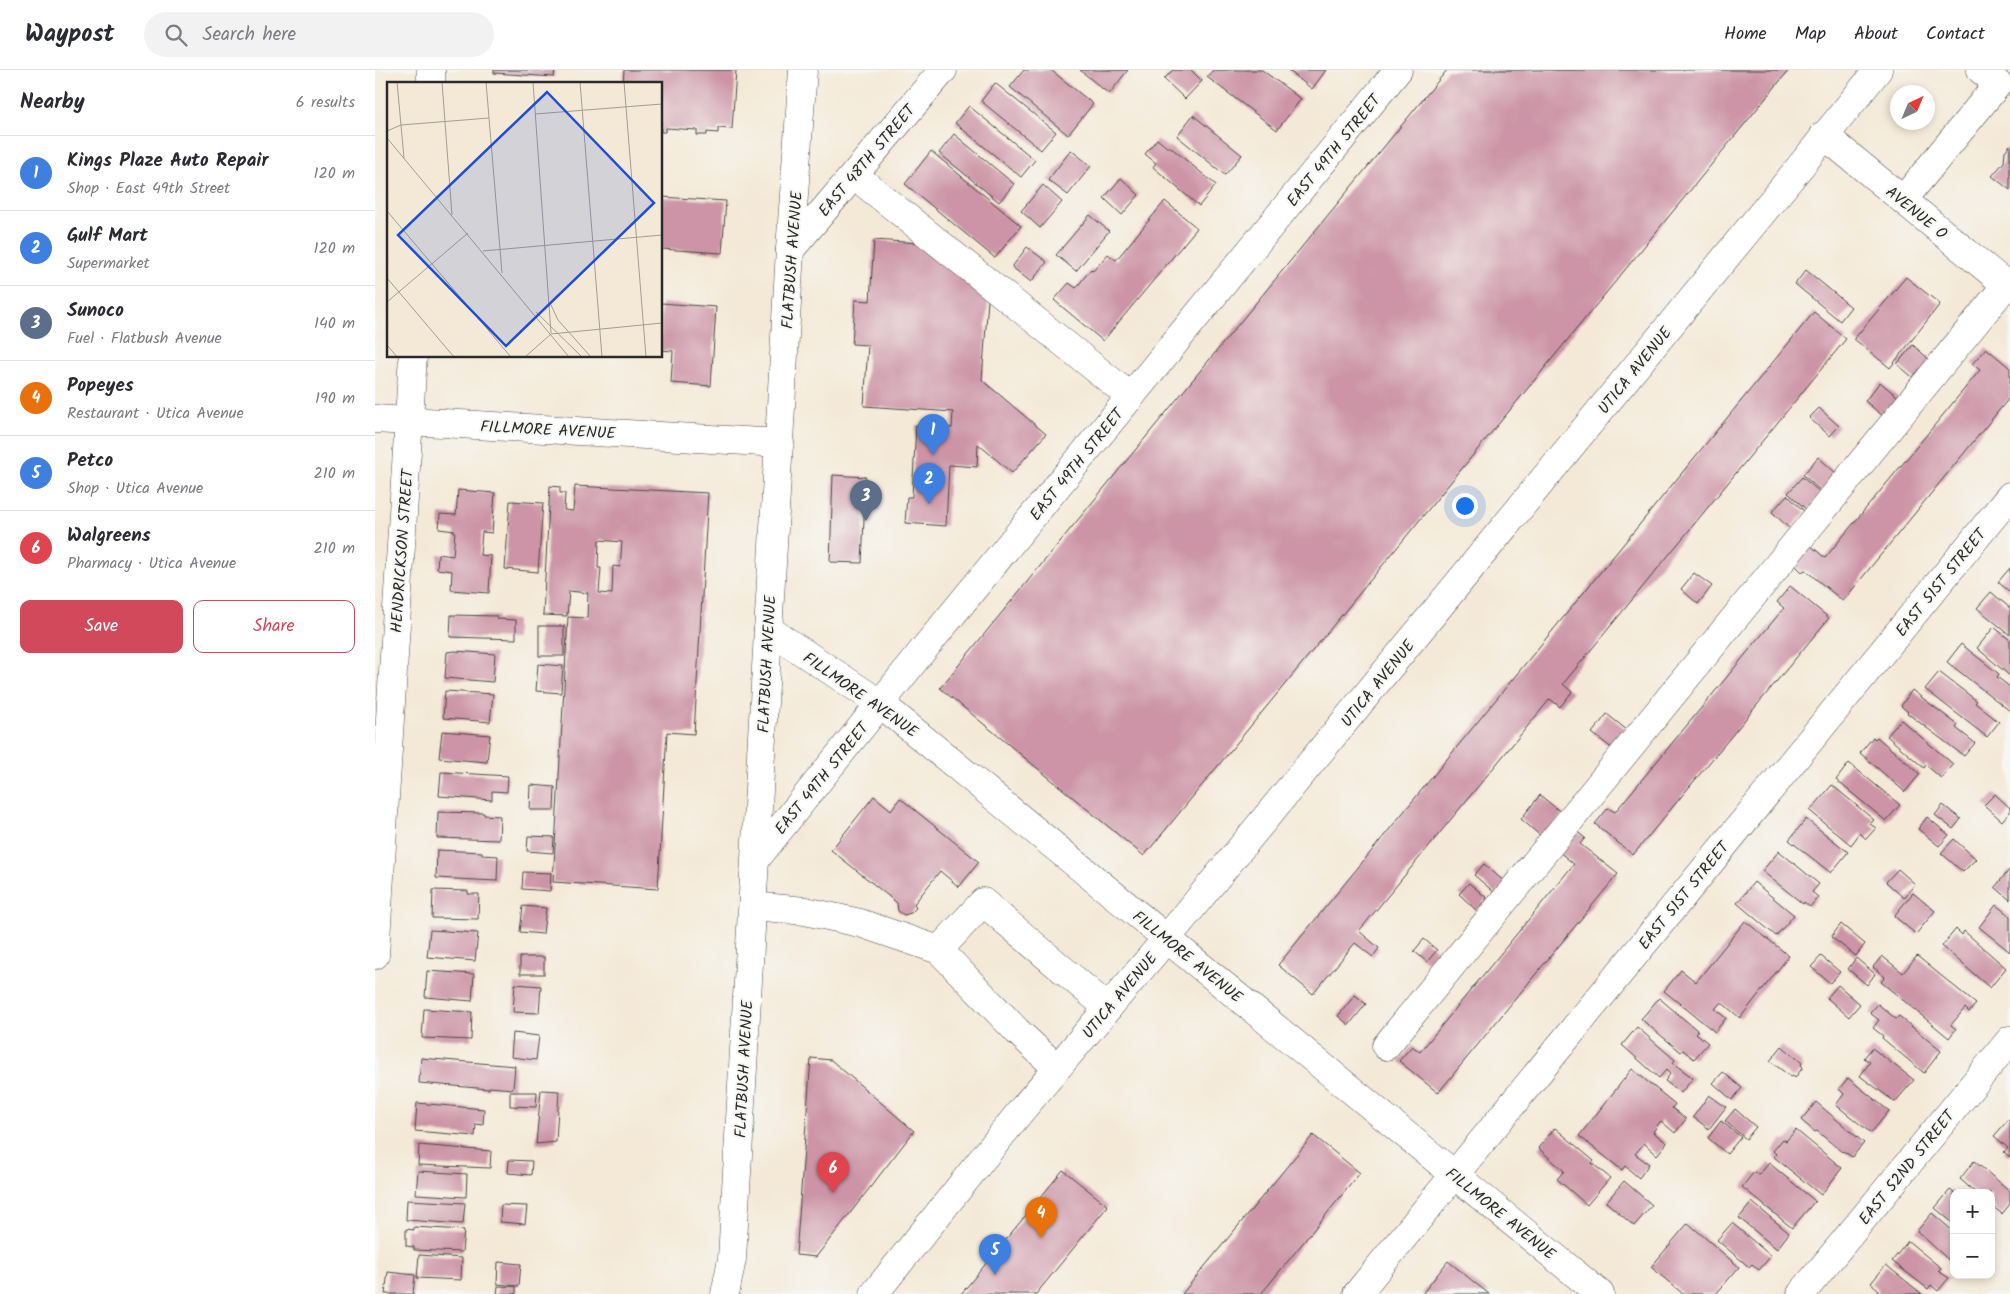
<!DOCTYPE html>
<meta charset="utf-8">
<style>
body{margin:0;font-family:Kalam,sans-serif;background:#f2f2f3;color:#2b2b33}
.controls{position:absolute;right:15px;bottom:15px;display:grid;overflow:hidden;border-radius:10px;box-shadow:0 2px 8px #0003}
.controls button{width:45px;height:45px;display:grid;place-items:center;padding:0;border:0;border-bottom:1px solid #e1e1e2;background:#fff;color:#2b2b33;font:25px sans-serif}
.compass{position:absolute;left:1515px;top:15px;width:45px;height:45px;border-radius:50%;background:#fff;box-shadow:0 2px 8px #0003;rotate:44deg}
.you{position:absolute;left:1089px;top:435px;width:18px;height:18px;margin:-12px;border:4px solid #fff;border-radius:50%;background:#1a73e8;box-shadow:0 0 0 8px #1a73e833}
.badge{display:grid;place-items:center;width:32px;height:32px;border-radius:50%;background:#d1495b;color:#fff;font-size:16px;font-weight:700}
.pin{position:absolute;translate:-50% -41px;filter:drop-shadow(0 1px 2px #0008)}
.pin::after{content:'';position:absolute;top:26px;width:18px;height:15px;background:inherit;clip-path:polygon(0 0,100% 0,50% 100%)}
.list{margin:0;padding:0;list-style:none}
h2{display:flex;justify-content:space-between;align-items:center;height:65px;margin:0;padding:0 20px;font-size:21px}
h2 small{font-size:16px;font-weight:400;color:#7c7c81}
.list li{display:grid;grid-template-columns:32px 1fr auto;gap:15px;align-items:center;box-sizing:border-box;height:75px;padding:0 20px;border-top:1px solid #e1e1e2}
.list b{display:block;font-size:19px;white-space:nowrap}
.list p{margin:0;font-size:16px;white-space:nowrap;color:#7c7c81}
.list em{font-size:16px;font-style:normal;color:#7c7c81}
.actions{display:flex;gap:10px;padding:15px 20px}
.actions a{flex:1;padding:11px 0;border:1px solid #d1495b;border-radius:10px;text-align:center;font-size:18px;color:#d1495b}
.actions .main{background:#d1495b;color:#fff}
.icon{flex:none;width:28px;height:28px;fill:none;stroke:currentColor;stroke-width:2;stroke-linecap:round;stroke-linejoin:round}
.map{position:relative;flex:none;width:1635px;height:1224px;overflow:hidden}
header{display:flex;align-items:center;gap:30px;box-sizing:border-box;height:70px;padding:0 25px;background:#fff;border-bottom:1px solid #e1e1e2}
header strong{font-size:24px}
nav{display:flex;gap:28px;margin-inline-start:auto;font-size:18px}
.search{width:350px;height:45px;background:#f2f2f3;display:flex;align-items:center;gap:12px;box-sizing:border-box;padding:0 18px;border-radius:28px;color:#7c7c81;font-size:19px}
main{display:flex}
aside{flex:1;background:#fff}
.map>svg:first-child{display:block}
.building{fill:#cc94a6;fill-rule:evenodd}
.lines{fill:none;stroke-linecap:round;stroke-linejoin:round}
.minor-casing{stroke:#494845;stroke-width:29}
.major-casing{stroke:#494845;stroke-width:29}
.minor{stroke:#fff;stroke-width:28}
.major{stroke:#fff;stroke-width:28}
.labels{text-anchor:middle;stroke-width:4;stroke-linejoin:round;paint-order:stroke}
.street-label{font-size:16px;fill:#2b2b2b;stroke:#f6f6f2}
.inset-road{fill:none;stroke:#a49d92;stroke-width:1}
.view{fill:#1d4ed8;fill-opacity:0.15;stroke:#1d4ed8;stroke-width:2.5}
.inset-edge{fill:none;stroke:#2b2b2b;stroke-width:2.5}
</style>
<header>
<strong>Waypost</strong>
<div class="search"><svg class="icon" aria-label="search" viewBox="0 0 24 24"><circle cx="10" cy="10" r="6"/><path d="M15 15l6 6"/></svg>Search here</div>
<nav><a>Home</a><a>Map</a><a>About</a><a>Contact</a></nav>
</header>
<main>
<aside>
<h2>Nearby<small>6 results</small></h2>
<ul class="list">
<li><span class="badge" style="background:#3f7fe0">1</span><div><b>Kings Plaze Auto Repair</b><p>Shop · East 49th Street</p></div><em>120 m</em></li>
<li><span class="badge" style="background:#3f7fe0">2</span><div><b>Gulf Mart</b><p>Supermarket</p></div><em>120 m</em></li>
<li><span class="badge" style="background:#5c6f8a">3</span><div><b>Sunoco</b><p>Fuel · Flatbush Avenue</p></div><em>140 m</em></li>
<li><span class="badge" style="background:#e8710a">4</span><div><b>Popeyes</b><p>Restaurant · Utica Avenue</p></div><em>190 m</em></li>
<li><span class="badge" style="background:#3f7fe0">5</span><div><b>Petco</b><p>Shop · Utica Avenue</p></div><em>210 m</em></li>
<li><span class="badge" style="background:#e0444e">6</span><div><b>Walgreens</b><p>Pharmacy · Utica Avenue</p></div><em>210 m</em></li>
</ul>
<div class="actions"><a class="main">Save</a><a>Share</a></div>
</aside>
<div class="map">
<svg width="1635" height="1224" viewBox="0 0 1635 1224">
<rect width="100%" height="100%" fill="#f6f6f2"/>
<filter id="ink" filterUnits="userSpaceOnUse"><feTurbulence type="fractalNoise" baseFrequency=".02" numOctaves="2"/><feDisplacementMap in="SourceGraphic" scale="10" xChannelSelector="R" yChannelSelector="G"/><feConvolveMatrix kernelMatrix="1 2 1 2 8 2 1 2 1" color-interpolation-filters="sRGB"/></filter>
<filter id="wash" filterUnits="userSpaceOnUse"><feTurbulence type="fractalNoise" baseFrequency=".0096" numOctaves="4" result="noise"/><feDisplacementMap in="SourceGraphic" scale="20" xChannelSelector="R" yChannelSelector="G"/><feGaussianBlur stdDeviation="1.12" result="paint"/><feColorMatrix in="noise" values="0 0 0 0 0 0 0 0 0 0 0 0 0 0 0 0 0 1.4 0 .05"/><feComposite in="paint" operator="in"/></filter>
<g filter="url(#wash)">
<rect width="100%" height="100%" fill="#f4e9d7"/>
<g id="blocks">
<g class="building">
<polygon points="119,0 180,0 179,7 119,3"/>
<polygon points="249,0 361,0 357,59 343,58 343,63 332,62 332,65 322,65 322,60 291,58 290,62 286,62 286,14 248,14"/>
<polygon points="649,0 676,0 718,34 693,65 635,17"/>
<polygon points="705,0 753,0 734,24"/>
<polygon points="798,0 816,0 827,11 810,29 789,9"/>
<polygon points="838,0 887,0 926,29 902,60 832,7"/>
<polygon points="913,0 951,0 937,19"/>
<polygon points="1072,0 1414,0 769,786 565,618"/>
<polygon points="620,13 681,62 666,80 606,31"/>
<polygon points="594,36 660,90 646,107 580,53"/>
<polygon points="818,45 867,85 850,105 802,66"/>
<polygon points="579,64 639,114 624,132 564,83"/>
<polygon points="782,69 793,78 794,76 841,115 824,136 778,97 781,93 770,84"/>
<polygon points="1635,75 1635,120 1617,106 1629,92 1630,81"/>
<polygon points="696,80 716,96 693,125 673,110"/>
<polygon points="556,81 646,156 620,188 530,114"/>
<polygon points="746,108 764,125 747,145 729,128"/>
<polygon points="668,115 687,132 665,158 646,141"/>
<polygon points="286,127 351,131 347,183 286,179"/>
<polygon points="790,131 822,158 728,271 679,230 694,213 701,218 716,199 718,201 733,184 741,190"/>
<polygon points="715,145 734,161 701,201 681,185"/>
<polygon points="499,170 545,173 613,230 607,310 671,364 637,403 603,374 602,397 574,395 571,456 530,453 532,427 537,427 541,355 577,358 578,342 489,336 493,275 477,274 480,230 495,231"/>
<polygon points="652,177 672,192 656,212 637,197"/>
<polygon points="1431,200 1476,237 1465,251 1420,214"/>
<polygon points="1531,207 1565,234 1515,298 1479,269"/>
<polygon points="286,233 341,237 336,316 296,313 298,281 286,280"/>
<polygon points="1439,242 1471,269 1188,614 1197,622 1185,637 1175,629 984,861 1004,878 998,887 980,873 938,924 903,895"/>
<polygon points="1538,275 1557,292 1542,311 1522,294"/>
<polygon points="1611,278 1635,298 1635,327 1468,531 1430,500 1427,502 1419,494 1435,475 1450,488 1605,300 1597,294"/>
<polygon points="1505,312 1524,328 1509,347 1490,331"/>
<polygon points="1444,338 1464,356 1455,366 1434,348"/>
<polygon points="1443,387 1461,403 1446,421 1428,405"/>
<polygon points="458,405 491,407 487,493 455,492"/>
<polygon points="1427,407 1446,423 1432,440 1413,423"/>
<path d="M 175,416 L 185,417 L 185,423 L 190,423 L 189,440 L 198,441 L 200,416 L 333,423 L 319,664 L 292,662 L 283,819 L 178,812 L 193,547 L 212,548 L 213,523 L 194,521 L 192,546 L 168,545 ZM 224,470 L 247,472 L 245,497 L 238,496 L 237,524 L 224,523 L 226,498 L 223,498 Z"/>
<polygon points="83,420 120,423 117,463 107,462 105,485 116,486 114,523 76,520 77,501 62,499 63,484 78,486 80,461 64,459 65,444 81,445"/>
<polygon points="1412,425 1430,442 1415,459 1397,442"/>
<polygon points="135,431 168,433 163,502 130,499"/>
<polygon points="1635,498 1635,522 1623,512"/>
<polygon points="1319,503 1337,516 1323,534 1306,519"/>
<polygon points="1415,516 1454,548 1258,785 1220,754 1233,738 1240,742 1409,538 1402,532"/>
<polygon points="1616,522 1635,538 1635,565 1602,538"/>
<polygon points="76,545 123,546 122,549 141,550 141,569 75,567"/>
<rect x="164" y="556" width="25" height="30"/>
<polygon points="1619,557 1635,570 1635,606 1602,578"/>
<polygon points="1586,574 1624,604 1622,607 1635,617 1635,641 1572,592"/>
<polygon points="80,581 120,584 118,612 70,608 72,582"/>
<polygon points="163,594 188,596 186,623 161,621"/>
<polygon points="1564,602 1602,631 1600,633 1624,652 1612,667 1550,619"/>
<polygon points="1537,620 1583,655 1581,658 1600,673 1589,686 1532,643 1533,642 1526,636"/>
<polygon points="70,621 118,624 115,652 68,648"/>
<polygon points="1232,644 1253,661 1238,679 1217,663"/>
<polygon points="1526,650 1578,694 1566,708 1551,695 1549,698 1512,666"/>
<polygon points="67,661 115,665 112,692 64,688"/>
<polygon points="1498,667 1500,669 1502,667 1545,704 1530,722 1485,683"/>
<polygon points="1474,693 1525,735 1511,751 1461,710"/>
<polygon points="66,702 133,706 132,722 117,721 117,730 64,726"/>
<polygon points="156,715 180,717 179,740 155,740"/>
<polygon points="1457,715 1499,750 1495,754 1501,758 1491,769 1485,763 1476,775 1435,741"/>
<polygon points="1620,724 1635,738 1635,742 1627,751 1609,735"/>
<polygon points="1165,725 1188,744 1168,768 1146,749"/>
<polygon points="499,726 516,740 525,728 604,792 584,817 565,801 539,834 541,838 536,843 529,845 523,841 522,833 456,780"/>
<polygon points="1568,735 1586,749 1578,759 1560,745"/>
<polygon points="63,742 109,743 109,745 125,746 124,770 62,768"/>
<polygon points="1552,747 1574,765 1564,776 1543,759"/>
<polygon points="1431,749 1473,782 1456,803 1414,770"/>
<polygon points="1200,760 1210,768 1205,774 1243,804 1063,1023 1024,991 1037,976 1045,982 1199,794 1183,781"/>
<polygon points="153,766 179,767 178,783 152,781"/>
<polygon points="1579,769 1601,789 1588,802 1566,783"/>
<polygon points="62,780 107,782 107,785 123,786 122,811 61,808"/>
<polygon points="1404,781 1444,814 1437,822 1443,827 1435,837 1429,832 1428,834 1387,801"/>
<polygon points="1109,794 1131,813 1121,824 1099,805"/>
<polygon points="1523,799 1540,814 1529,828 1511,812"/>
<polygon points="1635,799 1635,830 1620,817"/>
<polygon points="148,802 176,803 175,821 147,819"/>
<polygon points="1379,812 1419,845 1401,866 1362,833"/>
<polygon points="1094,813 1112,828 1101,840 1084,824"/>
<polygon points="58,820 93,821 93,824 104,824 103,849 57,848"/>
<polygon points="1538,823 1560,841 1541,864 1519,846"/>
<polygon points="1621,835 1635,846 1635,882 1604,857"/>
<polygon points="148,836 171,838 168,864 145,862"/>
<polygon points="1370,851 1414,886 1365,948 1346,932 1340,939 1351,948 1340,962 1289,921 1306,900 1321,912"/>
<polygon points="1466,854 1490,874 1481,886 1456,867"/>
<polygon points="1581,859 1587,865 1589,861 1631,898 1615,918 1567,876"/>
<polygon points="55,860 103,863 100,891 52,887"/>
<polygon points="1049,869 1062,880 1052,892 1039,881"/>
<polygon points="1446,886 1465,902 1455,913 1436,897"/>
<polygon points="1507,886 1528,903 1542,886 1601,934 1594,942 1590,938 1576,955 1581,959 1574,968 1506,912 1510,907 1498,897"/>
<rect x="145" y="887" width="24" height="17"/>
<polygon points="1481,888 1500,904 1492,915 1473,899"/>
<polygon points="52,901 99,904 97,931 50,927"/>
<polygon points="140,914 166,916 164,943 138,942"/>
<polygon points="1463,915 1485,934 1474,947 1452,928"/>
<polygon points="980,925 991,934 974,955 963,946"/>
<polygon points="1284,928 1323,961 1321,963 1333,973 1319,989 1308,980 1306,982 1266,949"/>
<polygon points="1503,934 1521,949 1524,946 1566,981 1549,1003 1507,968 1508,966 1498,958 1504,950 1495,943"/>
<polygon points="49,939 97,942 96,970 47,968"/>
<polygon points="1262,957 1300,990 1298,993 1318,1008 1306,1023 1290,1011 1295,1004 1291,1000 1284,1008 1247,975"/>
<polygon points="138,963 164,966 161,990 136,987"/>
<polygon points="1407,976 1427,993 1426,995 1428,997 1420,1008 1418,1006 1416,1007 1395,991"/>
<polygon points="1497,978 1539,1010 1520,1032 1485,1006 1495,992 1489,988"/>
<polygon points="46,988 140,996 138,1019 114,1017 114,1019 44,1013"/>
<polygon points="436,988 456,990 539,1061 441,1187 421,1185"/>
<polygon points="1257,999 1300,1034 1297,1038 1311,1049 1300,1063 1286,1051 1282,1056 1278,1062 1292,1073 1282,1085 1269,1073 1265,1078 1260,1084 1274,1094 1264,1108 1250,1096 1247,1100 1204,1066"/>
<polygon points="1348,1002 1367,1018 1357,1030 1338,1013"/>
<polygon points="1473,1008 1514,1041 1496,1063 1461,1035 1469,1024 1464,1019"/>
<polygon points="166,1020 184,1021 181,1072 161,1074"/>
<polygon points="135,1022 162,1022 161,1037 135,1036"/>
<polygon points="1334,1025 1351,1037 1334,1059 1318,1047"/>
<polygon points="1441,1032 1489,1073 1477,1087 1468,1081 1467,1082 1442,1061 1440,1062 1426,1050"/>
<polygon points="42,1033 109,1039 108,1055 101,1054 100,1066 40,1061"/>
<polygon points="1360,1039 1381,1057 1371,1069 1350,1051"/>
<polygon points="1634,1049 1635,1050 1635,1087 1629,1082 1633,1078 1619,1066"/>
<polygon points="1346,1051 1366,1067 1352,1084 1333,1068"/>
<polygon points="1180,1058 1219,1091 1217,1093 1235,1108 1212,1135 1182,1109 1189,1101 1163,1078"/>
<polygon points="1421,1060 1467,1098 1446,1125 1399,1087 1401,1084 1398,1081 1408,1069 1411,1071"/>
<polygon points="938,1065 985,1103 886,1224 807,1224"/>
<polygon points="44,1075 116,1081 115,1098 43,1095"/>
<polygon points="134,1090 157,1091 156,1105 133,1103"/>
<polygon points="1599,1091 1635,1121 1635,1134 1627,1144 1616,1135 1616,1123 1601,1123 1585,1109"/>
<polygon points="1394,1093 1440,1131 1417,1158 1367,1117 1379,1102 1384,1105"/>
<polygon points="688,1100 733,1136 661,1224 586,1224"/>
<polygon points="43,1101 92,1104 91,1127 41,1124"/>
<polygon points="1249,1111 1277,1135 1259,1156 1231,1132"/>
<polygon points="1575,1120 1579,1123 1579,1154 1560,1138"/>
<polygon points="32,1130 90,1133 88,1154 31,1150"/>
<polygon points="1377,1132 1414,1163 1402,1179 1364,1148"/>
<polygon points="126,1135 152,1136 150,1154 125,1152"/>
<polygon points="1557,1143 1579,1162 1579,1195 1542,1161"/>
<polygon points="1313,1153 1364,1197 1341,1224 1308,1224 1276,1197"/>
<polygon points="1357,1153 1396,1186 1384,1200 1377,1194 1374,1197 1342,1170"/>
<polygon points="39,1157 89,1160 87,1182 39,1180 39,1177 31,1176 31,1159 39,1160"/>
<polygon points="1533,1171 1566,1198 1563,1201 1574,1208 1563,1221 1556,1215 1553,1219 1517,1191"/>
<polygon points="44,1185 87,1188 86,1210 42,1208"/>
<polygon points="1073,1191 1099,1212 1114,1224 1047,1224"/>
<polygon points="123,1192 146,1194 144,1216 122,1214"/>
<polygon points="1511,1195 1547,1224 1501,1224 1504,1220 1496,1213"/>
<polygon points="13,1202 40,1205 38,1224 10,1224"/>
<polygon points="123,1216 141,1217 141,1224 122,1224"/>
</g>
</g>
</g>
<g filter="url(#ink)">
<use href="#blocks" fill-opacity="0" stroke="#494845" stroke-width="1"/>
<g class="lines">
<defs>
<g id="minor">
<polyline points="56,14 56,0"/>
<polyline points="1449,65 1635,218"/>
<polyline points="479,105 756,327"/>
<polyline points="1528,130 1623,14 1606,0"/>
<polyline points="415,180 568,0"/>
<polyline points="0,349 405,373"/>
<polyline points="393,559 506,634 1225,1224"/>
<polyline points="381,789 544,585 1023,0"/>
<polyline points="378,836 430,841 485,853 564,880 642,961 682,998"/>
<polyline points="564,880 608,832 733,938"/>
<polyline points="0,885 38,286"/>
<polyline points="1011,976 1631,215"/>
<polyline points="982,1224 1635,426"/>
<polyline points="1426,1224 1635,970"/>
</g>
<g id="major">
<polyline points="350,1224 357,1189 415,180 428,0"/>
<polyline points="499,1224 645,1042 792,868 1424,98 1503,0"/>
</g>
</defs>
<use href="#minor" class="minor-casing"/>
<use href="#major" class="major-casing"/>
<use href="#minor" class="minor"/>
<use href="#major" class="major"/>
</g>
</g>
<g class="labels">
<g class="street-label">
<text transform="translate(958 80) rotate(-51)" y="6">EAST 49TH STREET</text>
<text transform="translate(491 90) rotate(-50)" y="6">EAST 48TH STREET</text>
<text transform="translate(1542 142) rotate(39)" y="6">AVENUE O</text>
<text transform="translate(416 190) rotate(-86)" y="6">FLATBUSH AVENUE</text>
<text transform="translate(1259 300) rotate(-51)" y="6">UTICA AVENUE</text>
<text transform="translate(173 359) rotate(3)" y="6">FILLMORE AVENUE</text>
<text transform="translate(701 394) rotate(-51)" y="6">EAST 49TH STREET</text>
<text transform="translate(26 481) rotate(-86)" y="6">HENDRICKSON STREET</text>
<text transform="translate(1565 512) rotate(-51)" y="6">EAST 51ST STREET</text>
<text transform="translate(391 594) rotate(-87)" y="6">FLATBUSH AVENUE</text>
<text transform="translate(1002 613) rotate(-51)" y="6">UTICA AVENUE</text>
<text transform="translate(486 624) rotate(35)" y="6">FILLMORE AVENUE</text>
<text transform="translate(446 708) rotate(-51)" y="6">EAST 49TH STREET</text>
<text transform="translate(1308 825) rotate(-51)" y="6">EAST 51ST STREET</text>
<text transform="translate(813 886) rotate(39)" y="6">FILLMORE AVENUE</text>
<text transform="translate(744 925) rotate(-50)" y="6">UTICA AVENUE</text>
<text transform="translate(368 999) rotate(-87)" y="6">FLATBUSH AVENUE</text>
<text transform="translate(1531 1097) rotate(-51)" y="6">EAST 52ND STREET</text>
<text transform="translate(1126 1143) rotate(39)" y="6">FILLMORE AVENUE</text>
</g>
</g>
<g transform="translate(12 12)">
<rect width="275" height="275" fill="#f4e9d7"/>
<path class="inset-road" d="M 10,0 L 17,76M 55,0 L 65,133M 99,0 L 115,191M 146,0 L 164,251M 193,0 L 215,275M 237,0 L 259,275M 148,32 L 275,22M 0,49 L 14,43 L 102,36M 0,56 L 182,275M 0,129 L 124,275M 96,169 L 275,153M 0,196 L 67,275M 0,220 L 81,151M 164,223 L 171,238 L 204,275M 149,230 L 195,275M 0,263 L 10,275M 138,275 L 164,252 L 275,241"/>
<path class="view" d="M 160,10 L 267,121 L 119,264 L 11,153 Z"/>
<rect width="275" height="275" class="inset-edge"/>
</g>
</svg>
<div class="controls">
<button>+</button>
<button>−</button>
</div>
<svg class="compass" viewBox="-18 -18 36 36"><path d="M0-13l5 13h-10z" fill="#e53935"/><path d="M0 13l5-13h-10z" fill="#7c7c81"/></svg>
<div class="you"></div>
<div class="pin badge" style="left:558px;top:385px;background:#3f7fe0">1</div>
<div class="pin badge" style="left:554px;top:434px;background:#3f7fe0">2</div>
<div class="pin badge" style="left:491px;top:451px;background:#5c6f8a">3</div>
<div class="pin badge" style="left:666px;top:1168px;background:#e8710a">4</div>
<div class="pin badge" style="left:620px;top:1205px;background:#3f7fe0">5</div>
<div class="pin badge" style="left:458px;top:1123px;background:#e0444e">6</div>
</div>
</main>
